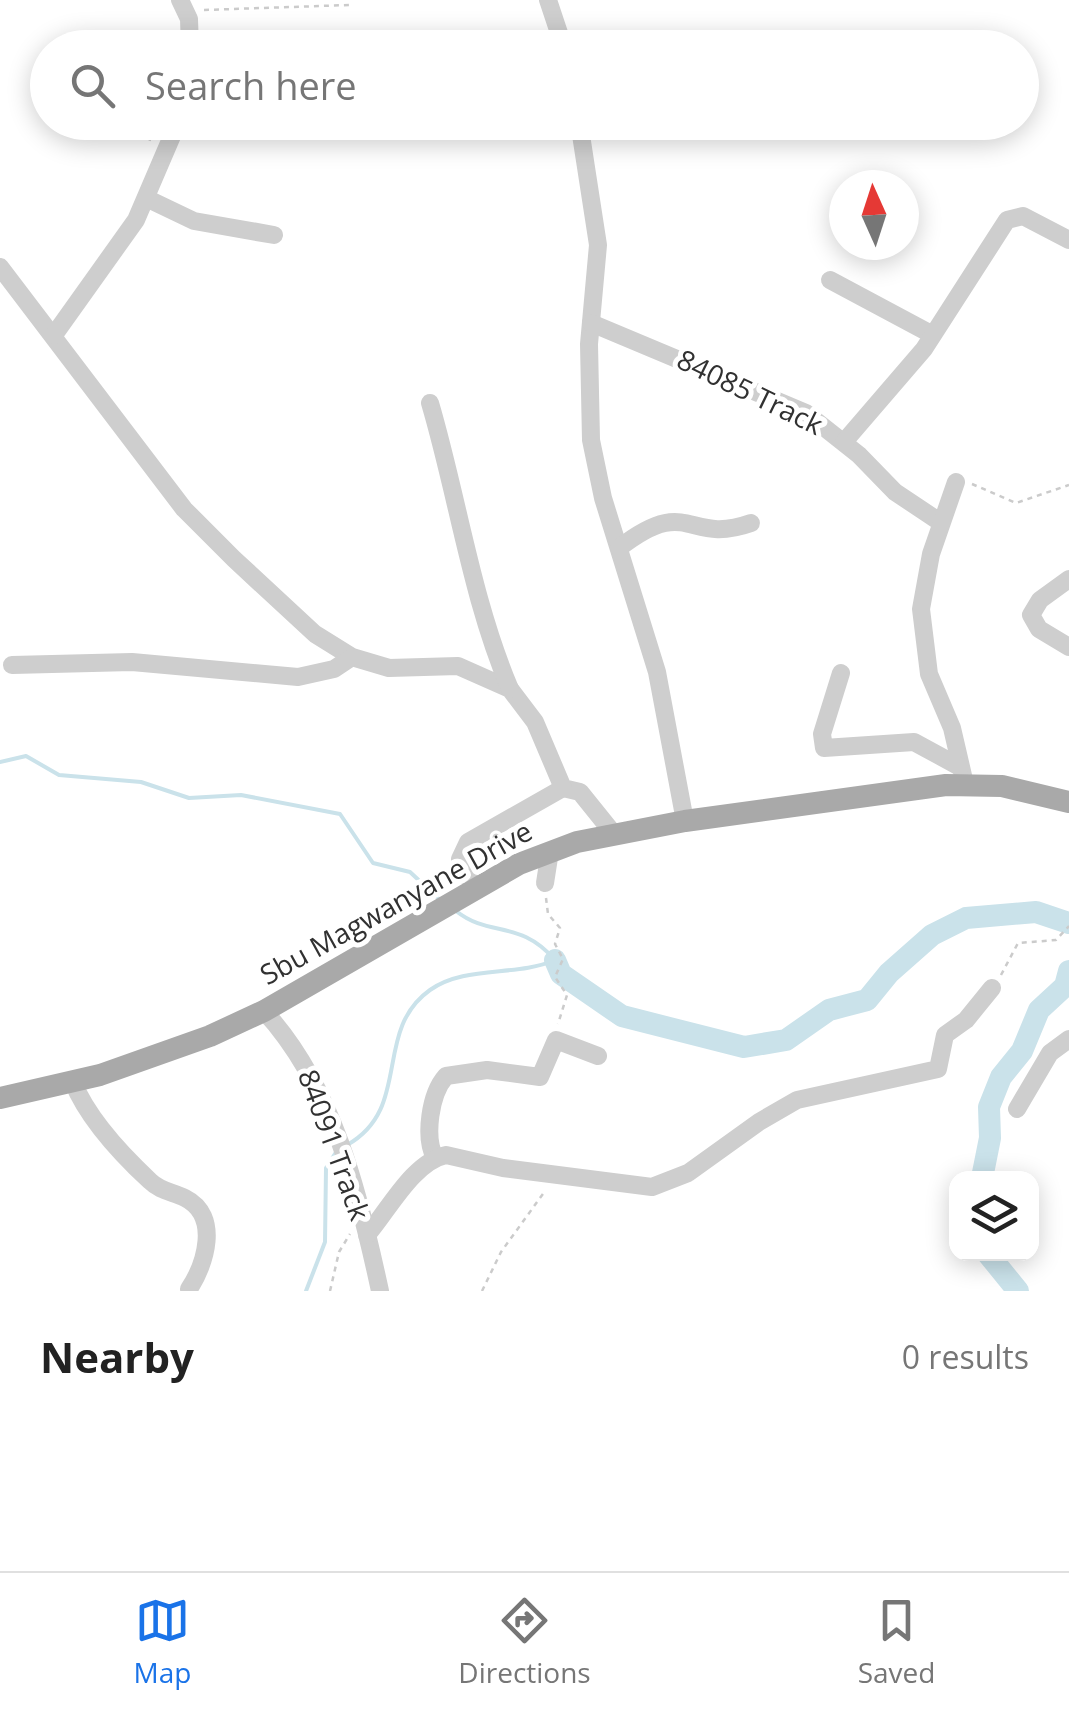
<!DOCTYPE html>
<style>
body{margin:0;font-family:"Open Sans",sans-serif;background:#f2f2f2;color:#222}
.controls{position:absolute;right:30px;bottom:30px;display:grid;overflow:hidden;border-radius:20px;box-shadow:0 5px 25px #0003}
.controls button{width:90px;height:90px;display:grid;place-items:center;padding:0;border:0;border-bottom:2px solid #e0e0e0;background:#fff;color:#222;font:50px sans-serif}
.compass{position:absolute;left:829px;top:170px;width:90px;height:90px;border-radius:50%;background:#fff;box-shadow:0 5px 25px #0003;rotate:357deg}
.list{margin:0;padding:0;list-style:none}
h2{display:flex;justify-content:space-between;align-items:center;height:130px;margin:0;padding:0 40px;font-size:42px}
h2 small{font-size:32px;font-weight:400;color:#767676}
.icon{flex:none;width:55px;height:55px;fill:none;stroke:currentColor;stroke-width:2;stroke-linecap:round;stroke-linejoin:round}
.map{position:relative;flex:none;width:1069px;height:1291px;overflow:hidden}
.search{position:absolute;background:#fff;box-shadow:0 5px 25px #0003;left:30px;right:30px;top:30px;height:110px;display:flex;align-items:center;gap:25px;box-sizing:border-box;padding:0 35px;border-radius:55px;color:#767676;font-size:38px}
.sheet{height:280px;background:#fff}
nav{display:flex;justify-content:space-around;align-items:center;box-sizing:border-box;height:140px;border-top:2px solid #e0e0e0;background:#fff;font-size:28px;color:#767676}
nav a{display:grid;justify-items:center;gap:5px}
nav .on{color:#1a73e8}
.map>svg:first-child{display:block}
.lines{fill:none;stroke-linecap:round;stroke-linejoin:round}
.stream{stroke:#cae2ea;stroke-width:4}
.river{stroke:#cae2ea;stroke-width:22}
.path{stroke:#cbcbcb;stroke-width:2.5;stroke-dasharray:5 5;stroke-linecap:butt}
.minor{stroke:#cecece;stroke-width:18}
.major{stroke:#a9a9a9;stroke-width:22}
.labels{text-anchor:middle;stroke-width:10;stroke-linejoin:round;paint-order:stroke}
.street-label{font-size:28px;fill:#313131;stroke:#fff}
</style>
<div class="map">
<svg width="1069" height="1291" viewBox="0 0 1069 1291">
<rect width="100%" height="100%" fill="#fff"/>
<g class="lines">
<g class="stream">
<polyline points="0,762 26,756 59,775 141,782 189,798 241,795 340,814 373,863 410,872 440,900"/>
<path d="M 347,1145 C 413,1108 372,1031 430,990 C 465,965 517,977 555,960 C 520,919 490,938 456,911"/>
<polyline points="306,1291 325,1242 326,1168 338,1149"/>
</g>
<g class="river">
<polyline points="555,960 561,974 622,1016 744,1047 786,1040 829,1010 867,1000 889,973 932,935 966,918 1036,912 1069,923"/>
<polyline points="982,1178 990,1138 989,1107 1001,1077 1022,1051 1039,1010 1065,986 1069,971"/>
<polyline points="988,1254 1018,1291"/>
</g>
<g class="path">
<polyline points="204,10 349,5"/>
<polyline points="111,122 151,140"/>
<polyline points="972,484 1016,503 1069,485"/>
<polyline points="546,898 548,914 560,928 555,944 563,959 555,977 567,995 558,1024"/>
<polyline points="1001,975 1018,943 1056,940 1069,926"/>
<polyline points="330,1291 339,1252 350,1234"/>
<polyline points="482,1291 501,1252 545,1191"/>
</g>
<g class="minor">
<polyline points="180,0 189,19 190,48"/>
<polyline points="548,0 564,48"/>
<polyline points="579,122 598,245 589,344 591,440 603,498 657,672 685,821"/>
<polyline points="148,199 194,221 274,235"/>
<polyline points="0,267 184,509 234,559 315,634 352,657 389,668 458,666 510,689 535,722 563,788 580,792 613,833"/>
<polyline points="830,280 931,334"/>
<polyline points="591,323 806,413 859,455 895,492 940,522"/>
<polyline points="54,335 136,220 178,122"/>
<path d="M 430,403 C 458,498 471,597 510,689"/>
<polyline points="844,442 924,349 1007,220 1023,216 1069,240"/>
<polyline points="956,482 931,554 921,609 929,674 952,728 965,784"/>
<path d="M 619,548 C 690,493 686,546 751,523"/>
<polyline points="1069,579 1040,600 1031,615 1039,629 1069,647"/>
<polyline points="12,665 132,662 298,677 334,669 352,657"/>
<polyline points="841,673 822,734 824,748 914,742 960,767"/>
<polyline points="545,883 550,851"/>
<polyline points="474,889 460,859 468,842 563,788"/>
<path d="M 264,1011 C 333,1086 359,1193 380,1291"/>
<path d="M 73,1082 C 88,1119 121,1154 150,1181 C 160,1191 173,1192 185,1198 C 221,1216 205,1265 189,1289"/>
<polyline points="1017,1109 1050,1053 1069,1039"/>
<path d="M 435,1158 C 424,1137 430,1094 446,1076 L 487,1070 L 540,1077 L 556,1040 L 598,1056"/>
<path d="M 367,1235 C 388,1211 413,1162 446,1155 L 503,1168 L 652,1187 L 688,1173 L 759,1122 L 797,1100 L 938,1069 L 945,1035 L 966,1020 L 992,988"/>
</g>
<polyline class="major" points="0,1098 100,1075 210,1036 264,1011 519,864 577,842 685,821 946,785 1002,786 1069,802"/>
</g>
<g class="labels">
<g class="street-label">
<text transform="translate(750 392) rotate(26)" y="10">84085 Track</text>
<text transform="translate(396 903) rotate(-29)" y="10">Sbu Magwanyane Drive</text>
<text transform="translate(334 1145) rotate(70)" y="10">84091 Track</text>
</g>
</g>
</svg>
<div class="controls">
<button><svg class="icon" aria-label="layers" viewBox="0 0 24 24"><path d="M12 4l9 5-9 5-9-5zM3 14l9 5 9-5"/></svg></button>
</div>
<svg class="compass" viewBox="-18 -18 36 36"><path d="M0-13l5 13h-10z" fill="#e53935"/><path d="M0 13l5-13h-10z" fill="#767676"/></svg>
<div class="search"><svg class="icon" aria-label="search" viewBox="0 0 24 24"><circle cx="10" cy="10" r="6"/><path d="M15 15l6 6"/></svg>Search here</div>
</div>
<section class="sheet">
<h2>Nearby<small>0 results</small></h2>
<ul class="list">
</ul>
</section>
<nav>
<a class="on"><svg class="icon" aria-label="map" viewBox="0 0 24 24"><path d="M3 6l6-2 6 2 6-2v14l-6 2-6-2-6 2zM9 4v14M15 6v14"/></svg>Map</a>
<a><svg class="icon" aria-label="directions" viewBox="0 0 24 24"><path d="M12 3l9 9-9 9-9-9zM9 14v-3h6M13 9l2 2-2 2"/></svg>Directions</a>
<a><svg class="icon" aria-label="saved" viewBox="0 0 24 24"><path d="M7 4h10v16l-5-4-5 4z"/></svg>Saved</a>
</nav>
